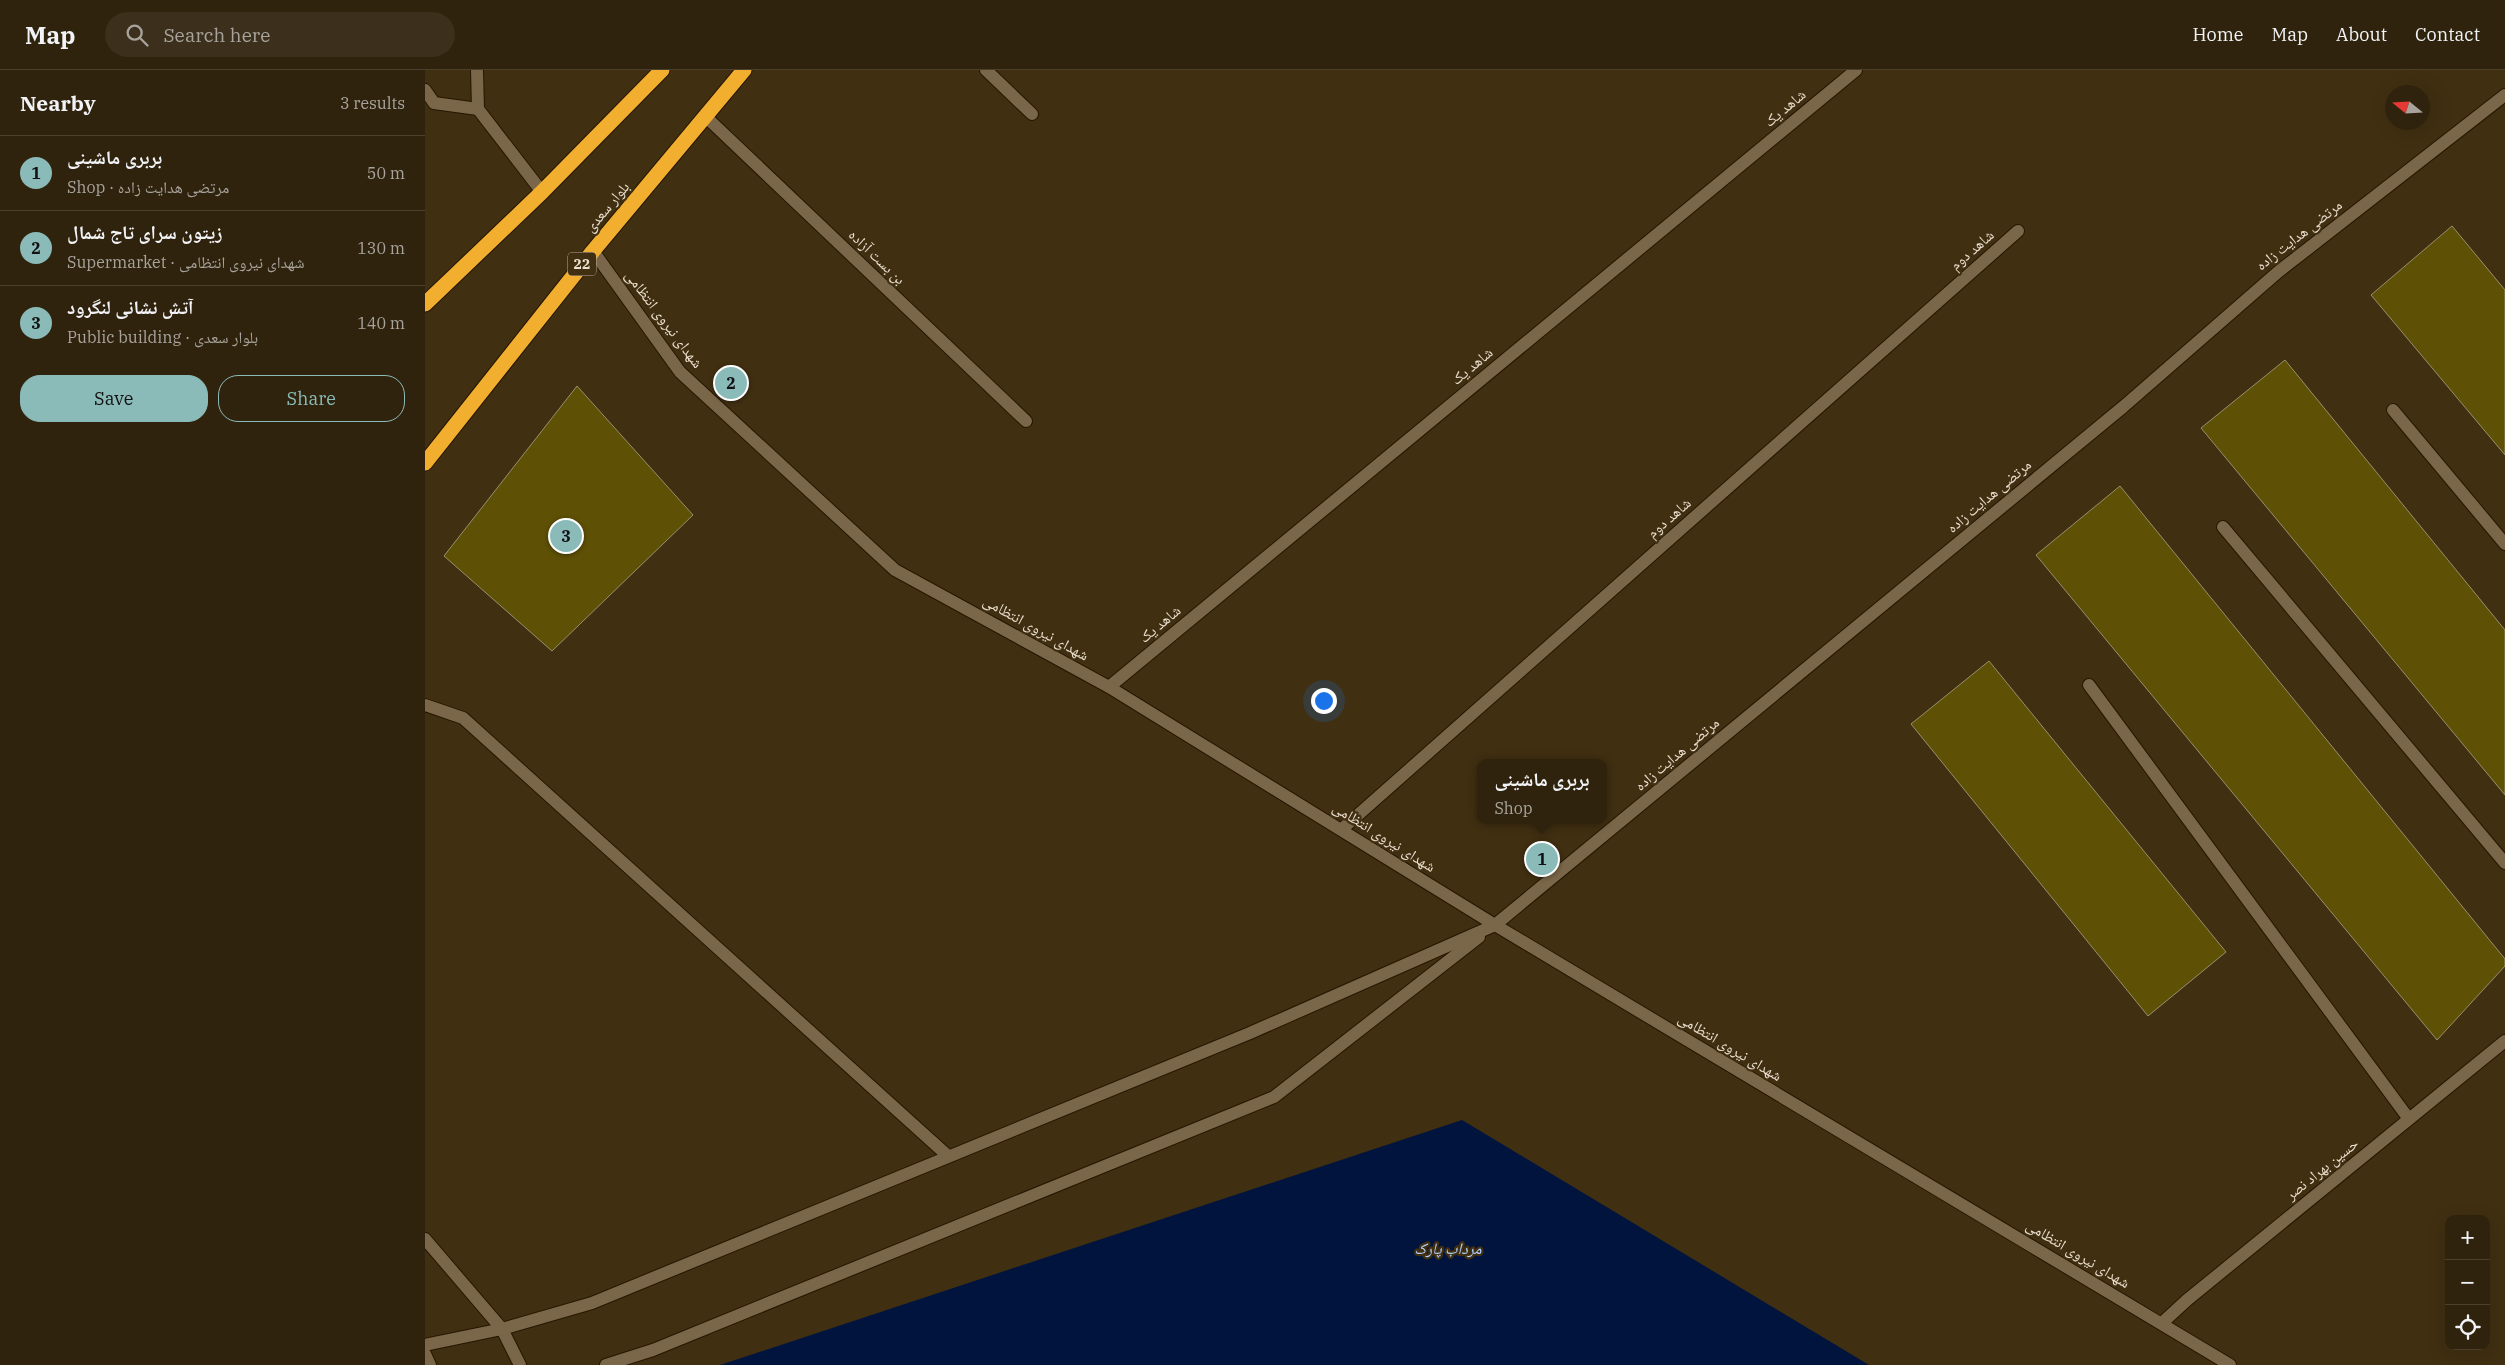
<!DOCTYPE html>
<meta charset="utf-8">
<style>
body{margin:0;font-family:"IBM Plex Serif","Noto Naskh Arabic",serif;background:#3c2f1b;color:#f1f3f6}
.controls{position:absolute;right:15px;bottom:15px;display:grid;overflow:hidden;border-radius:10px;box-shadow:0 5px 20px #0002}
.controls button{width:45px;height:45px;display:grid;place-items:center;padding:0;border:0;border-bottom:1px solid #4b402e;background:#30230d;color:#f1f3f6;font:25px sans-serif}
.compass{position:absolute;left:1960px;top:15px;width:45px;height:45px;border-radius:50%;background:#30230d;box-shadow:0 5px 20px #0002;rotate:288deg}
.you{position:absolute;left:898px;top:630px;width:18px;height:18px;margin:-12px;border:4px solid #fff;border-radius:50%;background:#1a73e8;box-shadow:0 0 0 8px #1a73e833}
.badge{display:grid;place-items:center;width:32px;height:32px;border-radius:50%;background:#8bbbb9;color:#111;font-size:16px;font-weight:700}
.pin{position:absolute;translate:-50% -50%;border:2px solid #fff;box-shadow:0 1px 5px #0006}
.popup{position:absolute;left:1052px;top:689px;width:130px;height:65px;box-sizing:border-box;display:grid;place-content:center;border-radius:10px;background:#30230d;filter:drop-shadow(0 1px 4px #0005);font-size:16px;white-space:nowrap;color:#a8a49d}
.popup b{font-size:19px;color:#f1f3f6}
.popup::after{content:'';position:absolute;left:50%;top:100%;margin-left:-10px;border:10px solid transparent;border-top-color:#30230d}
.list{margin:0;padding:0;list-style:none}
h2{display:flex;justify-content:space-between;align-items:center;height:65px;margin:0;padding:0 20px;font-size:21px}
h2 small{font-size:16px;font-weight:400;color:#a8a49d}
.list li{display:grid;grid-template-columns:32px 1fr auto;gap:15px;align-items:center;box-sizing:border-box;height:75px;padding:0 20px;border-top:1px solid #4b402e}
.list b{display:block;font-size:19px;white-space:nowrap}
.list p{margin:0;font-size:16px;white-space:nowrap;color:#a8a49d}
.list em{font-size:16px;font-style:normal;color:#a8a49d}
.actions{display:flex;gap:10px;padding:15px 20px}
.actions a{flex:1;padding:11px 0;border:1px solid #8bbbb9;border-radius:20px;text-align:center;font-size:18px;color:#8bbbb9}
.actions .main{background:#8bbbb9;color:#111}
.icon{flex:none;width:28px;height:28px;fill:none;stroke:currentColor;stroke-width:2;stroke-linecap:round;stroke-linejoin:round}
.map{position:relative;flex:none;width:2080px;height:1295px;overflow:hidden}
header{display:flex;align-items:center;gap:30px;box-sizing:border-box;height:70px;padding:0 25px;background:#30230d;border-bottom:1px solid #4b402e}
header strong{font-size:24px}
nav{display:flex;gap:28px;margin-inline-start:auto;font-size:18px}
.search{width:350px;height:45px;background:#3c2f1b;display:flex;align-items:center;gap:12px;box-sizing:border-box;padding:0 18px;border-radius:28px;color:#a8a49d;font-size:19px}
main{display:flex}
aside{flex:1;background:#30230d}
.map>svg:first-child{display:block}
.water{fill:#00143e}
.building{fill:#5e5106;stroke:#98906d}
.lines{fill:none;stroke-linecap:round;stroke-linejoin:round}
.lane-casing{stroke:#261600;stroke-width:14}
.street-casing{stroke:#261600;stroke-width:14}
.secondary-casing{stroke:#261600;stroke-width:14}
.highway-casing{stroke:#261600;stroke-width:17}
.lane{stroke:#7a6648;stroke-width:12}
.street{stroke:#7a6648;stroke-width:12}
.secondary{stroke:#7a6648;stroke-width:12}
.highway{stroke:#f1ae2f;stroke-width:15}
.labels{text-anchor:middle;stroke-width:4.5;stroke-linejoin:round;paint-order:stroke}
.shield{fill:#402f11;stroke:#b8aa96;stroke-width:1}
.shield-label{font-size:14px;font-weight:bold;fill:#ebdfcf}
.street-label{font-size:15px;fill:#ebdfcf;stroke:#402f11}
.water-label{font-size:16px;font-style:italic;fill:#b1cffc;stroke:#402f11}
</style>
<header>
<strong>Map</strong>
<div class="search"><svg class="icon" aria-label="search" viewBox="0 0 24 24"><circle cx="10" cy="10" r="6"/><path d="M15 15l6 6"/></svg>Search here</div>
<nav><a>Home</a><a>Map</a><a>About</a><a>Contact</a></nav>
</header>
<main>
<aside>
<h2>Nearby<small>3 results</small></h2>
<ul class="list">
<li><span class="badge">1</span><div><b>بربری ماشینی</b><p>Shop · مرتضی هدایت زاده</p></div><em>50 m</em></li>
<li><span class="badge">2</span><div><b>زیتون سرای تاج شمال</b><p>Supermarket · شهدای نیروی انتظامی</p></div><em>130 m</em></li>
<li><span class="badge">3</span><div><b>آتش نشانی لنگرود</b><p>Public building · بلوار سعدی</p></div><em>140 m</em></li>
</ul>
<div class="actions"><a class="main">Save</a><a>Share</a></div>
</aside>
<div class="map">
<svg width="2080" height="1295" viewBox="0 0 2080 1295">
<rect width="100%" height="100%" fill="#402f11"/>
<polygon class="water" points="1037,1050 1444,1295 295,1295"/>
<g class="building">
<polygon points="2027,156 2080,220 2080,385 1946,225"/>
<polygon points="1860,290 2080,560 2080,725 1776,358"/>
<polygon points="152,316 268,445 127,581 19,486"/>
<polygon points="1695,416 2080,889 2080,896 2012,970 1611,485"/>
<polygon points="1564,591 1801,882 1723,946 1486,654"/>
</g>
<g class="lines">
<defs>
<polyline id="lane" points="280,46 601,351"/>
<g id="street">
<polyline points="52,0 53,39"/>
<polyline points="561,0 607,44"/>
<polyline points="0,20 9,33 53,39"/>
<polyline points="53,39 117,122"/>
<polyline points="1968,340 2080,474"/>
<polyline points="1798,457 2080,793"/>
<polyline points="1664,615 1984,1049"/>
<polyline points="684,617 1431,0"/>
<polyline points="0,635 38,648 523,1086"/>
<polyline points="917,759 1593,161"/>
<polyline points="1070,855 1698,337 1853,202 2080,25"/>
<polyline points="0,1169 77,1259 95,1295"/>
<polyline points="1737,1253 1762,1230 2080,971"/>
<polyline points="0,1284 5,1295"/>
</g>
<g id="secondary">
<polyline points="168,181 255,302 470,500 684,617 1070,855 1805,1295"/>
<polyline points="0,1275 77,1259 167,1233 825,963 1070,855"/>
<polyline points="181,1295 228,1280 849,1027 1054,867"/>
</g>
<g id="highway">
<polyline points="0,234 117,122 237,0"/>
<polyline points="0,393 168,181 319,0"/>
</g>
</defs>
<use href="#lane" class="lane-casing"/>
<use href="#street" class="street-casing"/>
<use href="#secondary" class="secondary-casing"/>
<use href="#highway" class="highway-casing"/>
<use href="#lane" class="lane"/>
<use href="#street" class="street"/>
<use href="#secondary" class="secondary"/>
<use href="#highway" class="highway"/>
</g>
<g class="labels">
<rect class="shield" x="143" y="182.5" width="28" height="23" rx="4"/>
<g class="shield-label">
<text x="157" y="199">22</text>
</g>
<g class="street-label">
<text transform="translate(1360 38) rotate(-40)" y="5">شاهد یک</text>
<text transform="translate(182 137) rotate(-50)" y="5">بلوار سعدی</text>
<text transform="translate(1874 165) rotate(-38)" y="5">مرتضی هدایت زاده</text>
<text transform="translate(1547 180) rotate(-41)" y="5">شاهد دوم</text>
<text transform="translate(452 187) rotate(44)" y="5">بن بست آزاده</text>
<text transform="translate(239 249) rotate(53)" y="5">شهدای نیروی انتظامی</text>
<text transform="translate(1047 296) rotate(-40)" y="5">شاهد یک</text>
<text transform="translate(1564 426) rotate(-40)" y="5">مرتضی هدایت زاده</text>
<text transform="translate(1244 448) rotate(-41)" y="5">شاهد دوم</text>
<text transform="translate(735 554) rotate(-40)" y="5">شاهد یک</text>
<text transform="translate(611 558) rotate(29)" y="5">شهدای نیروی انتظامی</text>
<text transform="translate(1252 684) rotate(-40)" y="5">مرتضی هدایت زاده</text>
<text transform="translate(959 767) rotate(32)" y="5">شهدای نیروی انتظامی</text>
<text transform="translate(1305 977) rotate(31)" y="5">شهدای نیروی انتظامی</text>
<text transform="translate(1897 1099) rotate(-39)" y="5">حسین بهراد نصر</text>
<text transform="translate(1653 1184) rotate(31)" y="5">شهدای نیروی انتظامی</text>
</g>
<g class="water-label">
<text x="1023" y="1184">مرداب پارک</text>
</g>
</g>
</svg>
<div class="controls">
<button>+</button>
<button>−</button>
<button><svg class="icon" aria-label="locate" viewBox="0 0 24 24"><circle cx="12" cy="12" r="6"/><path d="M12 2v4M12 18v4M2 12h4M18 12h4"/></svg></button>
</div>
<svg class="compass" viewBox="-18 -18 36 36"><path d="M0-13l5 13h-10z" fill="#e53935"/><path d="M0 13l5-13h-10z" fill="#a8a49d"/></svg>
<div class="you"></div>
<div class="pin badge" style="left:1117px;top:789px">1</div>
<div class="popup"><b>بربری ماشینی</b>Shop</div>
<div class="pin badge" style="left:306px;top:313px">2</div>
<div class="pin badge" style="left:141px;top:466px">3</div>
</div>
</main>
